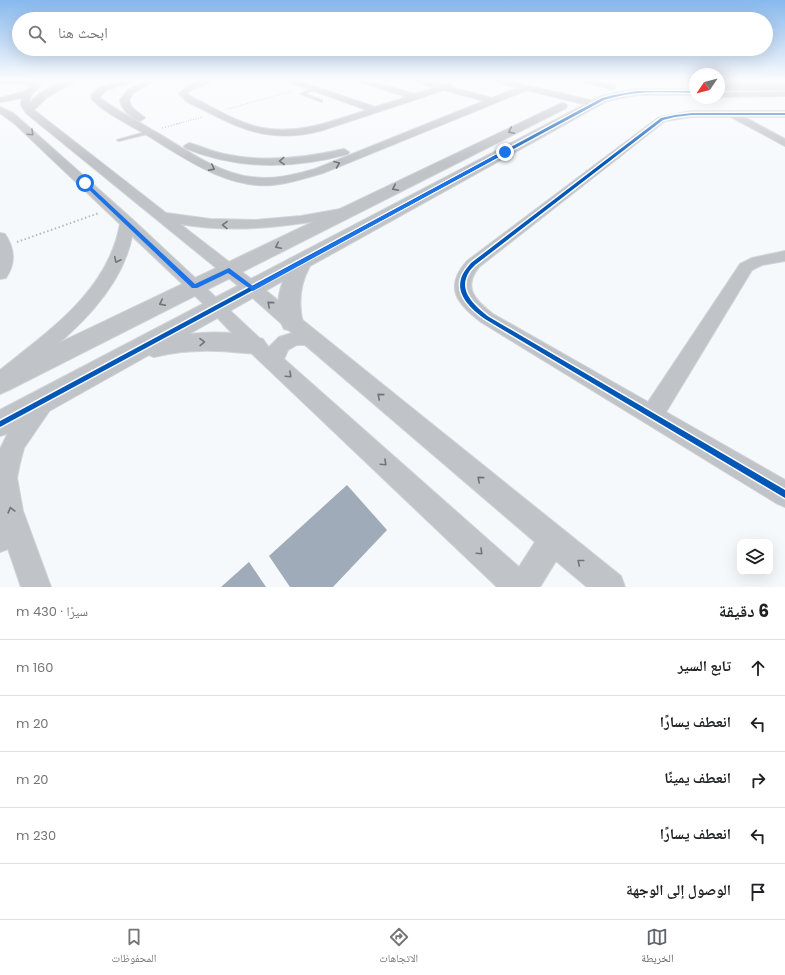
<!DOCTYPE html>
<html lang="ar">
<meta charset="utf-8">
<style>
body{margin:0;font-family:Poppins,"Noto Naskh Arabic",sans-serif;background:#f6f6f6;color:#202124;direction:rtl}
.controls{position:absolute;right:12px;bottom:12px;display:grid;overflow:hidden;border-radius:8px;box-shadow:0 4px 16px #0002}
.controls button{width:36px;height:36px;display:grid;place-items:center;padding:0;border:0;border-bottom:1px solid #e0e0e0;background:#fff;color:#202124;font:20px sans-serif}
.compass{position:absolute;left:689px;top:68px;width:36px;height:36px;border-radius:50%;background:#fff;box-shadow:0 4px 16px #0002;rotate:235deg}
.stop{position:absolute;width:12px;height:12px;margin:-9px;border:3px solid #1a73e8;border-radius:50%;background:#fff}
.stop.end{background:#1a73e8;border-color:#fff;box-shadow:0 1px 4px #0008}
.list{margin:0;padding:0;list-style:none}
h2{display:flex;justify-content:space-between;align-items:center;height:52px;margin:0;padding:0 16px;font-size:17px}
h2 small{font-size:13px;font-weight:400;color:#757577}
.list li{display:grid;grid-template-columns:26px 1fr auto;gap:12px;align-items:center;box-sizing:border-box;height:56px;padding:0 16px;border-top:1px solid #e0e0e0}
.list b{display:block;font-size:15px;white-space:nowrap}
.list em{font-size:13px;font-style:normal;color:#757577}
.icon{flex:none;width:22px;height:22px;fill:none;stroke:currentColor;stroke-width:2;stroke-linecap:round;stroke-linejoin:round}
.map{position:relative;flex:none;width:785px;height:587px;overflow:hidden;direction:ltr}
.search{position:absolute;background:#fff;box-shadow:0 4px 16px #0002;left:12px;right:12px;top:12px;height:44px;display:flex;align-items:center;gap:10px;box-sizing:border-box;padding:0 14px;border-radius:22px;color:#757577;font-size:15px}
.sheet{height:332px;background:#fff}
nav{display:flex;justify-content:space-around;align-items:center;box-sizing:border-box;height:56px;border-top:1px solid #e0e0e0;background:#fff;font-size:11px;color:#757577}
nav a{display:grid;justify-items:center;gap:2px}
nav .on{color:#5f656c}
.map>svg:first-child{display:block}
.building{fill:#9fabb9}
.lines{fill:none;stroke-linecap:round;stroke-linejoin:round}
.service-casing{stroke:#d2d5d8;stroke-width:2}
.minor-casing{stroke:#d2d5d8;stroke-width:2}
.tertiary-casing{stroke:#d2d5d8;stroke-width:2}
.path-far2{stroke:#b6b9bd;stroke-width:1;stroke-dasharray:1 1.5;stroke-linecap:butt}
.path-far1{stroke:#b6b9bd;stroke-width:1.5;stroke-dasharray:1 2;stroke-linecap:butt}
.path{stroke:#b6b9bd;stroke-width:2;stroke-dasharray:1.5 2.5;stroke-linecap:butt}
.service{fill:#c0c3c7;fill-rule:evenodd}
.minor{fill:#c0c3c7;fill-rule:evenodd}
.tertiary{fill:#c0c3c7;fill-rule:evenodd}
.cycleway-casing{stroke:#fff;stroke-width:3}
.cycleway{fill:#0057b8;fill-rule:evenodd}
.oneway{stroke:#70757b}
.route{fill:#1a73e8}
</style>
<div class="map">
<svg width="785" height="587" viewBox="0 0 785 587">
<rect width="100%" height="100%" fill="#f6f9fc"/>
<g class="building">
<polygon points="347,485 387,530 333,587 290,587 269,556"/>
<polygon points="249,562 266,587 221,587"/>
</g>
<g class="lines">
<defs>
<g id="service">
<polygon points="313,88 316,89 305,94 322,100 322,102 300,94"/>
<polygon points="149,131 151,131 151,133 119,141 117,140"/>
</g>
<g id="minor">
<path d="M 0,80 C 12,80 32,76 41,85 L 31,95 L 29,104 C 41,90 60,80 78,80 L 47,97 L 34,110 L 166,213 L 210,219 L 255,220 L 301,216 L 346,208 L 351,209 L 353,212 L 351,215 L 346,216 C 291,226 235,234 180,224 L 259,285 L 621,576 L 625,587 L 587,587 L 556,561 L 540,587 L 497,587 L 248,350 L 212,312 L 132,236 C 122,290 74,331 34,365 C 23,374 13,386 0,391 L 0,370 C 50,330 108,291 120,224 L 15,124 L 0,113 L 0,107 L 13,113 L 21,120 L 132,219 L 269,347 L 279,337 L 292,333 L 247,293 L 26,113 L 21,105 L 22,98 L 0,102 L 0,98 L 23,92 L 33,86 L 19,83 L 0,84 ZM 297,345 L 305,345 L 535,542 L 519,567 L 284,359 L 288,350 Z"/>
<path d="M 122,80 L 134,80 C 125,87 104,86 100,98 C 116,110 135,119 152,130 C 183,147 216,173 251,177 C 273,180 294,175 315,169 L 484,101 L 444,90 L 320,131 C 263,145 234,125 186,101 L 179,94 C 188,83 201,80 214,80 L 191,90 L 187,94 L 192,97 C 214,108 237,123 262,128 C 298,135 333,121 367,110 L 284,80 L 296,80 L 375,107 L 407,97 L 355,80 L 367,80 L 415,94 L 435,88 L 413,80 L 426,80 L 443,85 L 451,84 L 451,87 L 492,98 L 518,88 L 491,80 L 505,80 L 598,102 L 599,104 L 595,107 L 527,90 L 323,173 C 306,178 290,183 273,185 C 226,189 183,157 145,134 C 129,124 104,113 92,99 L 91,96 L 99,88 Z"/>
<path d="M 146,80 L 156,80 L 133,93 L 129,100 C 131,110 139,112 145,118 L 140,121 C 131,118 122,110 120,100 L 128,90 Z"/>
<polygon points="575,80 591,80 615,85 616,87 612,89"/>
<polygon points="785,92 785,96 719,97 719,93"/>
<path d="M 692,111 L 785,111 L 785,117 L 744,117 L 785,139 L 785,146 L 731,117 L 692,117 L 665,121 L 479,267 C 462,288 476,301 493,314 L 648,402 L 740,264 L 752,258 L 785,251 L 785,261 L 762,265 L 752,270 L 666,412 L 785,480 L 785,507 L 776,503 L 481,322 C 456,303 444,287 467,261 L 659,117 Z"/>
<path d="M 189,143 C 201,146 212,152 224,154 C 264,163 305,158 344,149 L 349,152 L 348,154 C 293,169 238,170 185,148 L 184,146 Z"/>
<path d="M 0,233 L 5,234 C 15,249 16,263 6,278 L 0,279 Z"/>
<polygon points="41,398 49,400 52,407 24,448 20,463 17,478 23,511 51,587 21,587 8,549 0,552 0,449 8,433 24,410 33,400"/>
</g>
<g id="tertiary">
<rect x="719" y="84" width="66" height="6"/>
<path d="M 637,89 L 695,89 L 695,95 L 637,95 L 607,101 L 310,266 C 300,284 298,303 303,323 L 300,329 L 292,331 L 284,329 C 276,315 277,296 283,281 L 189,334 C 212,331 241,332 263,339 L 267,345 L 263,351 C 249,356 232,351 217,351 C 195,350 175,352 154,357 L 149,355 L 10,433 L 0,436 L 0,410 L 599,97 L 614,93 Z"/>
<polygon points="562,103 566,104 567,106 566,108 9,390 0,394 0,371"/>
</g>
</defs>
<use href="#service" class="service-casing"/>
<use href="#minor" class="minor-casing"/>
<use href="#tertiary" class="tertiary-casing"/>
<g class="path-far2">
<polyline points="327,83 336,80"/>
<polyline points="228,109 292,91"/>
<polyline points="176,124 203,117"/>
</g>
<polyline class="path-far1" points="162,128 180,123"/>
<polyline class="path" points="17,242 99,213"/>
<use href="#service" class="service"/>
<use href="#minor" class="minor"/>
<use href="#tertiary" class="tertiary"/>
<defs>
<g id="cycleway">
<path d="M 637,91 L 695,91 L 695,93 C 664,92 634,90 604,100 L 0,427 L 0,421 L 602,98 L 614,95 Z"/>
<path d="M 692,113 L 785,113 L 785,115 L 692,115 L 675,117 L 663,120 L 475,265 C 473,267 470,270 469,272 C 457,291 475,306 489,317 L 785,490 L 785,498 L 485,319 C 473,310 456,296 461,279 C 463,272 467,268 471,263 L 661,118 L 675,115 Z"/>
</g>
</defs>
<use href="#cycleway" class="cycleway-casing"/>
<use href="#cycleway" class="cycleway"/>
</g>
<defs><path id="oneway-chevron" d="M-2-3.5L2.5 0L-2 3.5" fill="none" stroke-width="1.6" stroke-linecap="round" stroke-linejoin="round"/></defs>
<g class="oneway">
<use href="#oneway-chevron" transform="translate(511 131) rotate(154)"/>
<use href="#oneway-chevron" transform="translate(31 133) rotate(43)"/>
<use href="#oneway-chevron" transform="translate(282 161) rotate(178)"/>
<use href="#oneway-chevron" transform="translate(337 164) rotate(-22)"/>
<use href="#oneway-chevron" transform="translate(212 168) rotate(27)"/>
<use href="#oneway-chevron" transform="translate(395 188) rotate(154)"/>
<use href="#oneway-chevron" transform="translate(225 225) rotate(-179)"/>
<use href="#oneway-chevron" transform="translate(278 246) rotate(154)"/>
<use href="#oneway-chevron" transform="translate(117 260) rotate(116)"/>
<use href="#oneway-chevron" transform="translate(162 303) rotate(154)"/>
<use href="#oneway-chevron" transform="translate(270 304) rotate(-139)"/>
<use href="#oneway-chevron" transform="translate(202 342) rotate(-1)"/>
<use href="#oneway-chevron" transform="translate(289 375) rotate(43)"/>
<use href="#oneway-chevron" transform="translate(380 396) rotate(-140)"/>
<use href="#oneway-chevron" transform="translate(384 463) rotate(43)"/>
<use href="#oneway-chevron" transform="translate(480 479) rotate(-140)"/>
<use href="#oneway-chevron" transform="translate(11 510) rotate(-105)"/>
<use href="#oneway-chevron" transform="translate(480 552) rotate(43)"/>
<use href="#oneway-chevron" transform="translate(580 562) rotate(-141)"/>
</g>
<linearGradient id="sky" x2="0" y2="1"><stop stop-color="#87b8ed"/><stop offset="0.49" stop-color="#fbfcfe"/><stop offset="1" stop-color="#fbfcfe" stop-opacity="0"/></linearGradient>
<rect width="785" height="163" fill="url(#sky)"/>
<polygon class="route" points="505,150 507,152 253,291 228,273 197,288 192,288 82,183 86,182 195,284 229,268 253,286"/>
</svg>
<div class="controls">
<button><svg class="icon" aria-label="layers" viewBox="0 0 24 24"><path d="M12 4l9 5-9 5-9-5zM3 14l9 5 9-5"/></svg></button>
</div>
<svg class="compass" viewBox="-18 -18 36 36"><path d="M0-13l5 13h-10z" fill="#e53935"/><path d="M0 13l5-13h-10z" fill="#757577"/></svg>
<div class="stop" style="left:85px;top:183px"></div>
<div class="stop end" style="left:505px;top:152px"></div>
<div class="search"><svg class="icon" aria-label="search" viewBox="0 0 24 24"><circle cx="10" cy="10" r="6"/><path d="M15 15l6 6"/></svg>ابحث هنا</div>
</div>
<section class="sheet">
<h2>6 دقيقة<small>سيرًا · 430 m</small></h2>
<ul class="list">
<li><svg class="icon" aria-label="ahead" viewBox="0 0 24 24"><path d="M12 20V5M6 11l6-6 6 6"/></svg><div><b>تابع السير</b></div><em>160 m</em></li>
<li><svg class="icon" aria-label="left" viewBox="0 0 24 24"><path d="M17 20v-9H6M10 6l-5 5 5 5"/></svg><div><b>انعطف يسارًا</b></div><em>20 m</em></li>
<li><svg class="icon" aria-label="right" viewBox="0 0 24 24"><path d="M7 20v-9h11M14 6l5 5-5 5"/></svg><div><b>انعطف يمينًا</b></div><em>20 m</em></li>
<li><svg class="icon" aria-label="left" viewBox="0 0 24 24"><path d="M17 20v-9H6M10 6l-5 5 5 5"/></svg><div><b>انعطف يسارًا</b></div><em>230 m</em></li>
<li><svg class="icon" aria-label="arrive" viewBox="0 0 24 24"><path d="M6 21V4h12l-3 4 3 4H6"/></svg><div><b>الوصول إلى الوجهة</b></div></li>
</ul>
</section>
<nav>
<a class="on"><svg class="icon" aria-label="map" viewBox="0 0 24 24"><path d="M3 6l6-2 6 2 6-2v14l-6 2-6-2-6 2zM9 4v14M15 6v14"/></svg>الخريطة</a>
<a><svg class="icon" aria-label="directions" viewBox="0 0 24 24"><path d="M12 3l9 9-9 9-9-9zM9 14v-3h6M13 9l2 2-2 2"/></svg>الاتجاهات</a>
<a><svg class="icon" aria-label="saved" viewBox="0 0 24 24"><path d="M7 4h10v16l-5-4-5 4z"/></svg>المحفوظات</a>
</nav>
